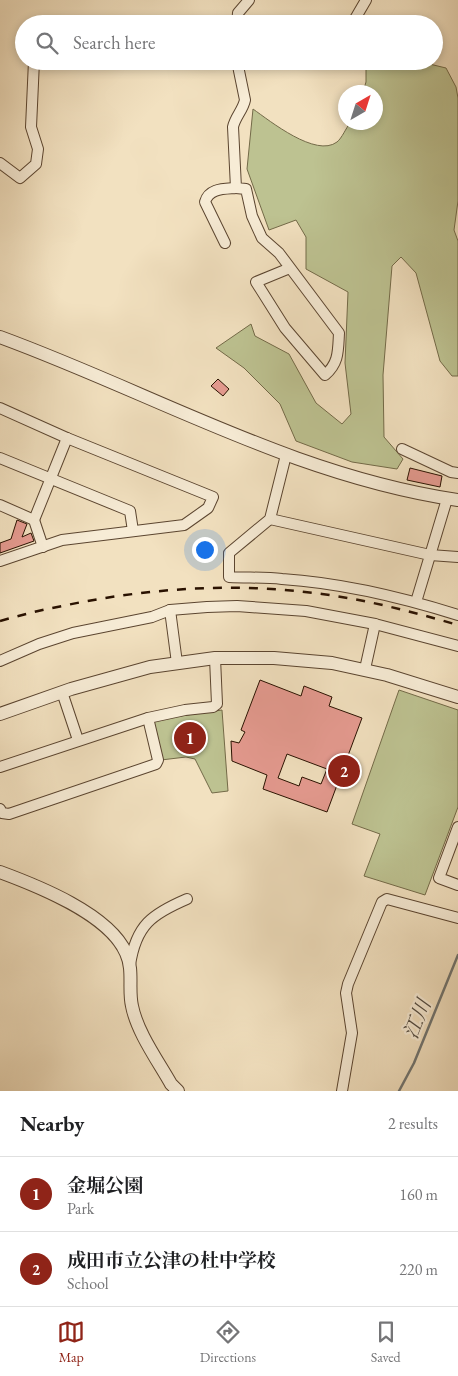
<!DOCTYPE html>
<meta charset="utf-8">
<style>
body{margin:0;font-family:"EB Garamond","Noto Serif JP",serif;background:#f6f6f6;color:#202124}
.compass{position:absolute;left:338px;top:85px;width:45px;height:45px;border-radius:50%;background:#fff;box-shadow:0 2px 8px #0003;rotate:39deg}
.you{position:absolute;left:204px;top:549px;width:18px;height:18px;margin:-12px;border:4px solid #fff;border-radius:50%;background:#1a73e8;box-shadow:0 0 0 8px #1a73e833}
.badge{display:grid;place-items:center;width:32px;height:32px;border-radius:50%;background:#8f2418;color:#fff;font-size:16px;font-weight:700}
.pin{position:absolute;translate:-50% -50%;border:2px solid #fff;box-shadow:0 1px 5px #0006}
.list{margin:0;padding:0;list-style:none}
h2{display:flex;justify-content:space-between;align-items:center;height:65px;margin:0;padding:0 20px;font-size:21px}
h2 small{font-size:16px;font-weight:400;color:#757577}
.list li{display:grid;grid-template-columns:32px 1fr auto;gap:15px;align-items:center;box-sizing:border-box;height:75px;padding:0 20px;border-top:1px solid #e0e0e0}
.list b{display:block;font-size:19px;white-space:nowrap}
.list p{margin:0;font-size:16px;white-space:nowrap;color:#757577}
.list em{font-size:16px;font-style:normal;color:#757577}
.icon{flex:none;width:28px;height:28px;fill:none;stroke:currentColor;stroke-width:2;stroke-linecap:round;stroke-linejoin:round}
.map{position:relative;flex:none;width:458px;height:1091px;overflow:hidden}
.search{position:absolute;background:#fff;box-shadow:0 2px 8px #0003;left:15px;right:15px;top:15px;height:55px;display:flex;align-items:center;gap:12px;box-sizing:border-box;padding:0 18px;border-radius:28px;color:#757577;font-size:19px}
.sheet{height:215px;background:#fff}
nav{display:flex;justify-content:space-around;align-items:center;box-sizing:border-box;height:70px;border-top:1px solid #e0e0e0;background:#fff;font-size:14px;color:#757577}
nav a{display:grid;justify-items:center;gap:2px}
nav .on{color:#8f2418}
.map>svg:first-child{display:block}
.green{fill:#bdc291;stroke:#736a48}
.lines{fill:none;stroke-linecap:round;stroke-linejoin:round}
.stream{stroke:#727672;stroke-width:2.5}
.building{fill:#e69b91;stroke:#291100;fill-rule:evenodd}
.minor-casing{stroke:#5b4530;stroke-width:12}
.tertiary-casing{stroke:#5b4530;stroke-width:14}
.minor{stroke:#f7ecd6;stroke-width:10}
.tertiary{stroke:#f7ecd6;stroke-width:12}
.rail{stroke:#291100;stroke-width:2.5;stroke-dasharray:9 9;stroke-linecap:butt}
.labels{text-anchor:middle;stroke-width:4.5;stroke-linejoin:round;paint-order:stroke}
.water-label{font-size:20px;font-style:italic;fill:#534c42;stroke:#f7ecd6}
</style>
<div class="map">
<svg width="458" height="1091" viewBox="0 0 458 1091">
<rect width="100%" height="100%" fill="#f2e1c0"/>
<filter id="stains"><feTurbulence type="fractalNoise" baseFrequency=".004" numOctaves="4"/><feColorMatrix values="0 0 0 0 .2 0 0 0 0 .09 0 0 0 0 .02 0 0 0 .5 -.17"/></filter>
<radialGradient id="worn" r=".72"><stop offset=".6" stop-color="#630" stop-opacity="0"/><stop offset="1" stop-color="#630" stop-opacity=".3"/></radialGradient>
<g class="green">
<path d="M 366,61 L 417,61 L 446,68 L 456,87 L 458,98 L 458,201 L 454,230 L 458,241 L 458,376 L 452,376 L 440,361 L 416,273 L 401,257 L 392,266 L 383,375 L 384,437 L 403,459 L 397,469 L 352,462 L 296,441 L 280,404 L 244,368 L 216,348 L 251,324 L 255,336 L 289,354 L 316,403 L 342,424 L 351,414 L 345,363 L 348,292 L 306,269 L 306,237 L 296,220 L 269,230 L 247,169 L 253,109 C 270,121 316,158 337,142 C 342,138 346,128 350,123 L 376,122 L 376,92 L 363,92 L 366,82 Z"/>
<polygon points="399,690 458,710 458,807 425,895 364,876 380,834 352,824"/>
<polygon points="222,710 228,791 212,793 195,759 186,757 161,760 152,720"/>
</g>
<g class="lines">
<polyline class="stream" points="399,1091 414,1063 458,955"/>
</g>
<g class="building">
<polygon points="218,379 229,389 223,396 211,386"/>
<polygon points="410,468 442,476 440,487 407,480"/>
<polygon points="17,520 27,524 22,537 31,533 34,541 0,553 0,543 11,539"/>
<path d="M 260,680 L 301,696 L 304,686 L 332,697 L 329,706 L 362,718 L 327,812 L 263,789 L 267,775 L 232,761 L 231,741 L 239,743 L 245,732 L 241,730 ZM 287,754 L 327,769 L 321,784 L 302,777 L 299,786 L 278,778 Z"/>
</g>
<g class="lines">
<defs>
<g id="minor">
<polyline points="237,24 238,13 249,0"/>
<polyline points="352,24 366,0"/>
<path d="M 237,61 L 245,100 C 243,110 235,117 233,127 L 236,188 L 246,189 L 252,216 L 262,238 L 279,253 L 339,333 C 338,351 339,363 325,375 L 285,328 L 256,282 L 290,268"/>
<polyline points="0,163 20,178 36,164 38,149 31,127 34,61"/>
<path d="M 225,243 L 205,202 C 209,188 224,189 236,188"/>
<polyline points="0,408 67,438 213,497 208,508 184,525 62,540 0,561"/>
<polyline points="402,449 451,472 458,473"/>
<path d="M 286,455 L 270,519 L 229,553 L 229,577 C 247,578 265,577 282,579 C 342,583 401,597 458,615"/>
<polyline points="0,458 130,511 133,531"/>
<polyline points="0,505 34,520 43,547"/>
<polyline points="270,519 430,555 458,557"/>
<polyline points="34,520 67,438"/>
<polyline points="416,602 447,499"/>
<polyline points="170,610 177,663"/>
<polyline points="0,661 39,644 73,633 152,617 170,610 207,607 237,606 306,611 375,624 458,646"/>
<polyline points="365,669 375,624"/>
<polyline points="62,692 78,740"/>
<polyline points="0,767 148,718 185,710 213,707 217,704 215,658"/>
<polyline points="0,809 2,813 9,814 156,764 158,760 148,718"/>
<polyline points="458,827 439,878 458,885"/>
<path d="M 130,965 C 136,925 152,914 187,899"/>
<polyline points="342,1091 352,1033 346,993 348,984 382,902 387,899 458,918"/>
</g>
<g id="tertiary">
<path d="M 0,337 C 153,393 294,476 458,500"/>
<polyline points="0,714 71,689 150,667 215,658 274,658 332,663 387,675 458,697"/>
<path d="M 0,872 C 38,886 109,914 126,953 C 134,970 128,989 132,1006 C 137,1032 158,1061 171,1084 L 178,1091"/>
</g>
</defs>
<use href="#minor" class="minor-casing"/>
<use href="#tertiary" class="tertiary-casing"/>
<use href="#minor" class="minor"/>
<use href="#tertiary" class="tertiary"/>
<path class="rail" d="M 0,621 C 21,615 41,610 62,606 C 148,588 235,582 322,594 C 368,600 413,612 458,625"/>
</g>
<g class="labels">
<g class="water-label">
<text transform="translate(417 1019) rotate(-68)" y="7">江川</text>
</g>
</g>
<rect width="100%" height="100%" filter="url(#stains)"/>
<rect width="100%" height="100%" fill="url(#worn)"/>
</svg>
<svg class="compass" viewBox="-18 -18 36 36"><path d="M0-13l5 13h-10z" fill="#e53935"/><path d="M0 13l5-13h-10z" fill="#757577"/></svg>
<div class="you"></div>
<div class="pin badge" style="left:190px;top:738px">1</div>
<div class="pin badge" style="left:344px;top:771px">2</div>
<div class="search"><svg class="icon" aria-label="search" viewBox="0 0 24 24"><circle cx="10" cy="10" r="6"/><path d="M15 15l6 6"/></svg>Search here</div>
</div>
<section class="sheet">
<h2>Nearby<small>2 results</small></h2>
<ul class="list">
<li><span class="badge">1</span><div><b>金堀公園</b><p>Park</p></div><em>160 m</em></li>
<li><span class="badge">2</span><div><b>成田市立公津の杜中学校</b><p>School</p></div><em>220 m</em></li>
</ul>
</section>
<nav>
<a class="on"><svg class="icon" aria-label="map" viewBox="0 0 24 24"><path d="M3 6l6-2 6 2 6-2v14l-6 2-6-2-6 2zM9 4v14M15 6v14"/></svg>Map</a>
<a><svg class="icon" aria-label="directions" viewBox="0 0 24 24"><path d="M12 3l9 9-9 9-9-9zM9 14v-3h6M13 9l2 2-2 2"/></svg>Directions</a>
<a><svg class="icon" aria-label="saved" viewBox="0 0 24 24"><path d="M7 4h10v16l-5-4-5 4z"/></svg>Saved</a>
</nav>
